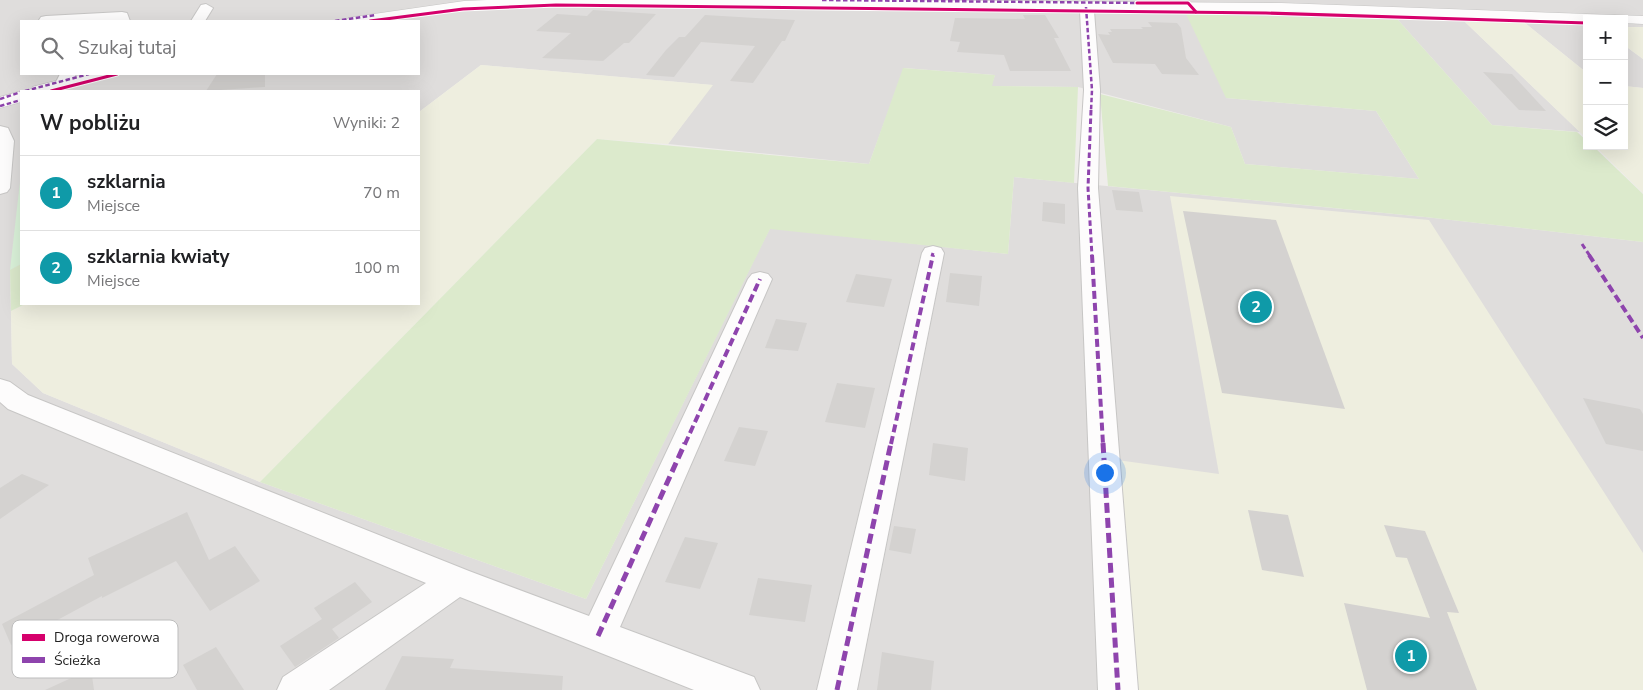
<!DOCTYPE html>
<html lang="pl">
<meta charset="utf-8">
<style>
body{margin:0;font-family:"Nunito Sans",sans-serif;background:#f6f6f6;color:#202124}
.controls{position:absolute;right:15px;top:15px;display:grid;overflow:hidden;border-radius:0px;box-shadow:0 5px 20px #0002}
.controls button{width:45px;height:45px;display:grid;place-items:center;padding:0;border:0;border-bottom:1px solid #e0e0e0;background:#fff;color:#202124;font:25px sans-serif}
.you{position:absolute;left:1104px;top:472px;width:18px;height:18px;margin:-12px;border:4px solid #fff;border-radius:50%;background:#1a73e8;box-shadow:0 0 0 8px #1a73e833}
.badge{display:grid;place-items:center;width:32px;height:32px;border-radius:50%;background:#d93025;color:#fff;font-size:16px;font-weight:700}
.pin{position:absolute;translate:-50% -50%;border:2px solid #fff;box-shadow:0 1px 5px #0006}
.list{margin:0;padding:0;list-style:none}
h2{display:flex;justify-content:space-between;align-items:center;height:65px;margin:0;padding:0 20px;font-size:21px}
h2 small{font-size:16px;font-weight:400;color:#757577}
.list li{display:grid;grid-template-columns:32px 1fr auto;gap:15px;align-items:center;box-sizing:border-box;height:75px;padding:0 20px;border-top:1px solid #e0e0e0}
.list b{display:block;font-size:19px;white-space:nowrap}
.list p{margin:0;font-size:16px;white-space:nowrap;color:#757577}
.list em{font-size:16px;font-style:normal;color:#757577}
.icon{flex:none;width:28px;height:28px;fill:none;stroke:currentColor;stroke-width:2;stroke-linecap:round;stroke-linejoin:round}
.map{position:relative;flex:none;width:1643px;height:690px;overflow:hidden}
.search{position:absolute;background:#fff;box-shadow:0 5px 20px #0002;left:20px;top:20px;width:400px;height:55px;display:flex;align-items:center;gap:12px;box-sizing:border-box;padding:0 18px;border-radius:0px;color:#757577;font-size:19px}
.panel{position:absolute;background:#fff;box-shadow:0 5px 20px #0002;left:20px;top:90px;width:400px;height:215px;border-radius:0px}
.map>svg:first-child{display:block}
.residential{fill:#dfdddc;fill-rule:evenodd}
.farmland{fill:#eeeedf}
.grass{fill:#dceacc}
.park{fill:#dbf3da}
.building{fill:#d4d2d0}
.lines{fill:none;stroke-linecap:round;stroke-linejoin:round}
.minor-casing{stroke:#c7c6c5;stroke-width:2}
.tertiary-casing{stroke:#c7c6c5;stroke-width:1}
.minor{fill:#fdfcfc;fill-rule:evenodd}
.tertiary{fill:#fdfcfc;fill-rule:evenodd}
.quiet-far3{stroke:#8e44ad;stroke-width:2.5;stroke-dasharray:4.5 2.5;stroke-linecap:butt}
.quiet-far2{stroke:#8e44ad;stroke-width:3;stroke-dasharray:5.5 3;stroke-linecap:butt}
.quiet-far1{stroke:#8e44ad;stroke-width:4;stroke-dasharray:8 4;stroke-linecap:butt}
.quiet{stroke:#8e44ad;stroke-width:5;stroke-dasharray:10 5;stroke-linecap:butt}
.cycleway-casing{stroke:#fff;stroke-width:5}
.cycleway{stroke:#d6006c;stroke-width:3}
.key{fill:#fff;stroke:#bdbdbd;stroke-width:1}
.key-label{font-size:14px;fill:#222}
</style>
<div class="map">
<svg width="1643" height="690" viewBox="0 0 1643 690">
<rect width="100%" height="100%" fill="#efedeb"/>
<g class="residential">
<path d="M 0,0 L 1643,0 L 1643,27 L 1624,27 L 1624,19 L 1587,19 L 1587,73 L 1525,23 L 1465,22 L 1580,132 L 1492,125 L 1398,20 L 1226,98 L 1376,111 L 1419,179 L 1245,164 L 1231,127 L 1078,87 L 991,86 L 995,75 L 904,68 L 869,164 L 668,144 L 712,85 L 481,65 L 419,112 L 419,91 L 21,91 L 21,264 L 10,271 L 12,364 L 43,393 L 260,482 L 586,599 L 770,228 L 1008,254 L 1014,177 L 1425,217 L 1643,242 L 1643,690 L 0,690 ZM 21,21 L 419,21 L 419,74 L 21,74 Z"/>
<polygon points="1624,45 1643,59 1643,88 1624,86"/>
</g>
<g class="farmland">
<polygon points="1465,22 1525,23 1587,73 1587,139"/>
<polygon points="1624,27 1643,27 1643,59 1624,45"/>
<polygon points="481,65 713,85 668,144 597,139 260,482 43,393 12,364 11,311 25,304 419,304 419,112"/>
<polygon points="1624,86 1643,88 1643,193 1595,146 1624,146"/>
<polygon points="1170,196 1429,220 1643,553 1643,690 1135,690 1117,460 1219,474"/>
</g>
<g class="grass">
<polygon points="1186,14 1398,20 1492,125 1577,132 1587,141 1587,146 1593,146 1643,194 1643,242 1425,217 1108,186 1100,94 1231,127 1245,164 1419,179 1376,111 1226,98"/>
<polygon points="903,68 995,75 992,86 1078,87 1074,183 1014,177 1008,254 770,229 586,599 260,482 597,139 869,164"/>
<polygon points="21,264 21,304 25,304 11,311 10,270"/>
</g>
<polygon class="park" points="21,173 21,264 10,270"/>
<g class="building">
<polygon points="593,10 656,14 629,43 624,43 603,61 542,58 571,33 536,31 557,14 587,16"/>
<polygon points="705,15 756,18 795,20 785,41 782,41 753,83 730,81 755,46 701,42 674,77 646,75 666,50 679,37 685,37"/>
<polygon points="1023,15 1045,15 1059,38 1054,38 1071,71 1010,71 1004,55 957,52 960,42 950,41 955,18 1025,19"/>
<polygon points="1148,22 1177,23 1181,28 1186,58 1199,75 1162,74 1155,64 1113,63 1098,34 1110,35 1108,32 1112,32 1110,29 1143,29 1141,27 1152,27"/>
<polygon points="1483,72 1512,74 1546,111 1519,110"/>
<polygon points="217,74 265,74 265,87 206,91"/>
<polygon points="1112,190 1139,192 1143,212 1116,210"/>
<polygon points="1043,202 1065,204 1065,224 1042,221"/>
<polygon points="1183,211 1276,220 1345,409 1222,393"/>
<polygon points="950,273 982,276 979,306 946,302"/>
<polygon points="856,274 892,279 884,307 846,302"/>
<polygon points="776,319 807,323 798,351 765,348"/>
<polygon points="837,383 875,388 865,428 825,422"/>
<polygon points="1583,398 1640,409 1643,414 1643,451 1606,444"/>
<polygon points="739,427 768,431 755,466 724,461"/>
<polygon points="933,443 968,448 965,481 929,475"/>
<polygon points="22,474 49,485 0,519 0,488"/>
<polygon points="1248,510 1288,515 1304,577 1262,570"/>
<polygon points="187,512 209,560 235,546 260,581 210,611 176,561 102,598 102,596 11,645 2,624 94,575 88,558"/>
<polygon points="1384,525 1425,531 1459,613 1447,612 1477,690 1367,690 1344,603 1430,618 1407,558 1396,557"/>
<polygon points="894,526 916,529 911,554 889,550"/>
<polygon points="685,537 718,543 700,589 665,582"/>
<polygon points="758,578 812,585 805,622 749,615"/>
<polygon points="355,582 372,602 332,629 339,638 295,667 280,646 322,619 314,608"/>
<polygon points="216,647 244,690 197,690 183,665"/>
<polygon points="882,652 934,661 931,690 877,690"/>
<polygon points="402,656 454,659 450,668 563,676 562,690 385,690"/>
<polygon points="91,669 94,690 45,690"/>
</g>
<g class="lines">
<defs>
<g id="minor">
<polygon points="1084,1 1089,2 1094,11 1100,90 1098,188 1138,690 1098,690 1078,188 1084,90 1080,11 1077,5"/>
<polygon points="206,4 213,8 205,21 191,21 201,5"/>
<polygon points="122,12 127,13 130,21 39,20 41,17 46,16"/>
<polygon points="60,74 76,74 69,88 57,88 55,84"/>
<polygon points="0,126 8,128 14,141 10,188 7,192 0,194"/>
<polygon points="933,246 941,248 944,253 857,690 817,690 922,253 925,248"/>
<polygon points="760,272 768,274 772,279 620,627 754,677 760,690 694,690 460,597 329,690 277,690 283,677 426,583 8,409 0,402 0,379 10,382 28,395 469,571 589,616 748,279 752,274"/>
</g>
<g id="tertiary">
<polygon points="888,0 1281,3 1643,16 1643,24 1624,23 1624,19 1587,19 1587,22 1281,11 559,6 464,9 382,21 346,21 348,18 353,17 464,1 487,0"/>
<polygon points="83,74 110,74 108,78 57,91 29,91 32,87"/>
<polygon points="21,91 23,91 21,91 21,102 0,108 0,97"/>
</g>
</defs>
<use href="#minor" class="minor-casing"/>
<use href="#tertiary" class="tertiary-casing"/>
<use href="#minor" class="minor"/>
<use href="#tertiary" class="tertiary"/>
<g class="quiet-far3">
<polyline points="822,0 1142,3"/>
<polyline points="1086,7 1092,90 1091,111"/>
<polyline points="335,21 376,15"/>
<polyline points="25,91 89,74"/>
<polyline points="0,99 21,92"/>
<polyline points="0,106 21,100"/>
</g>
<g class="quiet-far2">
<polyline points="1091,110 1088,188 1092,256"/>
<polyline points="1582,244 1590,256"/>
<polyline points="932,256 933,253"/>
</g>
<g class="quiet-far1">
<polyline points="1092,255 1103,444"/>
<polyline points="1589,255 1643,338"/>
<polyline points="685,444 760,279"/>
<polyline points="891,444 933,255"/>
</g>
<g class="quiet">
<polyline points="1103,443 1118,690"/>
<polyline points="598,636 685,443"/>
<polyline points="837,690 891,443"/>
</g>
<defs>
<g id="cycleway">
<polyline points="1137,3 1188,3 1196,12"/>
<polyline points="370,21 463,9 556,5 1266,13 1587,23"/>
<polyline points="51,91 117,74"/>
</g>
</defs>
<use href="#cycleway" class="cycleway-casing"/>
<use href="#cycleway" class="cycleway"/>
</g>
<rect x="12" y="620" width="166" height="58" rx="8" class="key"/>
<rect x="22" y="634" width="23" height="7" fill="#d6006c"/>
<rect x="22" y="657" width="23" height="6" fill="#8e44ad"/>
<g class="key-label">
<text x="54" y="642">Droga rowerowa</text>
<text x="54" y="665">Ścieżka</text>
</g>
</svg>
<div class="controls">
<button>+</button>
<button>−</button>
<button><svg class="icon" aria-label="layers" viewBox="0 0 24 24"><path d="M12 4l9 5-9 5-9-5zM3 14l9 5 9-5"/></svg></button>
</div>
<div class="you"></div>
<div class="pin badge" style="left:1411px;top:656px;background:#0f9aa8">1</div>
<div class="pin badge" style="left:1256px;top:307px;background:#0f9aa8">2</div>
<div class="search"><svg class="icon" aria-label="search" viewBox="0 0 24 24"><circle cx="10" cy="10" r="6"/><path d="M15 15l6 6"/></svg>Szukaj tutaj</div>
<section class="panel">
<h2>W pobliżu<small>Wyniki: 2</small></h2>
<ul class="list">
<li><span class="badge" style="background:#0f9aa8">1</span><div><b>szklarnia</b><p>Miejsce</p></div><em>70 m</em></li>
<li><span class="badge" style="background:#0f9aa8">2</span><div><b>szklarnia kwiaty</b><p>Miejsce</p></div><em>100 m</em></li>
</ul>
</section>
</div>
